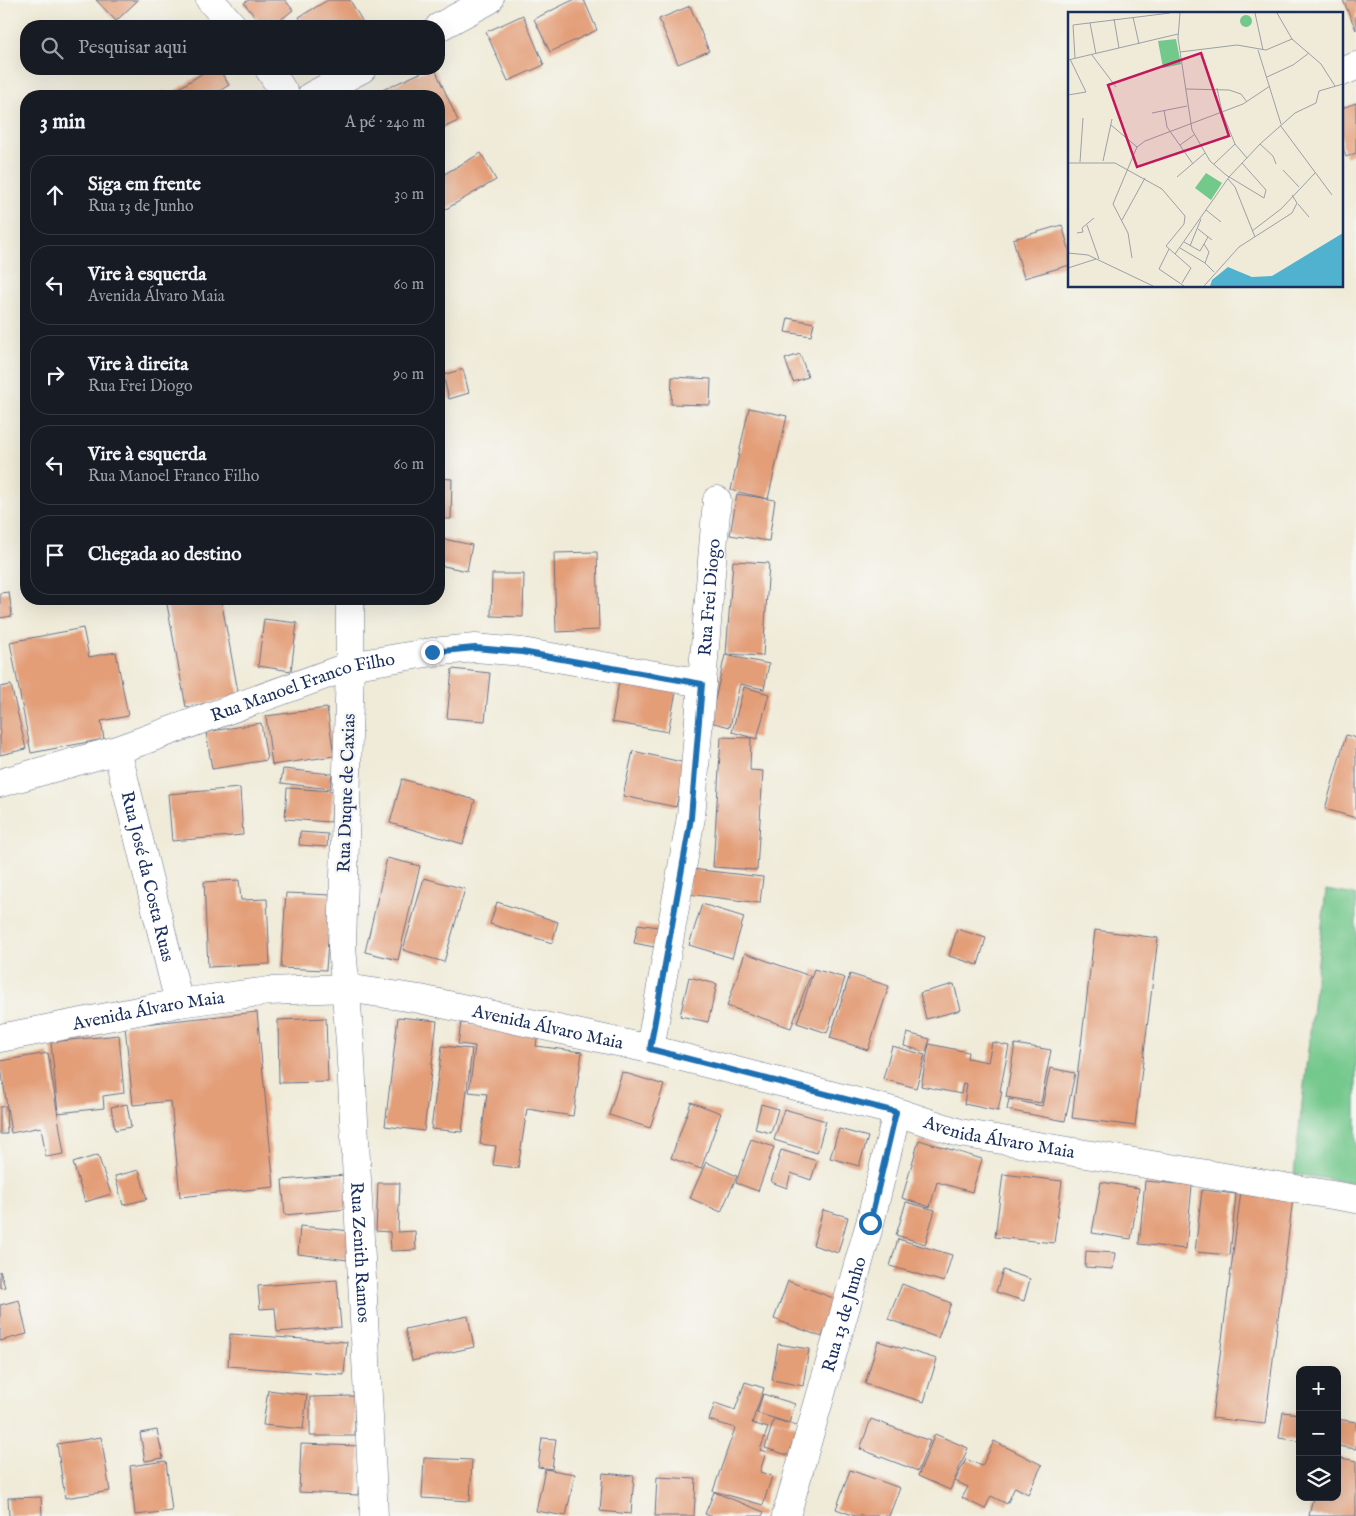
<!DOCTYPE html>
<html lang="pt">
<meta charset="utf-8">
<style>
body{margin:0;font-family:"IM FELL English",serif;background:#242831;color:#f1f3f6}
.controls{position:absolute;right:15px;bottom:15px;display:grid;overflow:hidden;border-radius:10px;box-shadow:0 5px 20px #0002}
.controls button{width:45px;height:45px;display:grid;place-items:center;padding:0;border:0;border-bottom:1px solid #363941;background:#171b24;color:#f1f3f6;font:25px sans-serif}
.stop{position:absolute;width:15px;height:15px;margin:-11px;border:4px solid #1f6fb2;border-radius:50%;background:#fff}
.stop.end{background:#1f6fb2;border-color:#fff;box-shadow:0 1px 5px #0008}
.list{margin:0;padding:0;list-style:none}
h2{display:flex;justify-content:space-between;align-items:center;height:65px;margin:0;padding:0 20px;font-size:21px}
h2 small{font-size:16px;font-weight:400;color:#9ea1a6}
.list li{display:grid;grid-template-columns:32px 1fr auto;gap:15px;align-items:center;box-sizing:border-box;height:80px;margin:0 10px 10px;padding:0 10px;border:1px solid #363941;border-radius:20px}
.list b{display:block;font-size:19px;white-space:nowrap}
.list p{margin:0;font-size:16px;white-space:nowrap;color:#9ea1a6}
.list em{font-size:16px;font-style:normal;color:#9ea1a6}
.icon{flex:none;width:28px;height:28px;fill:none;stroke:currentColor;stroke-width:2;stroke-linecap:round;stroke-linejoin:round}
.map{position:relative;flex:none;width:1356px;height:1516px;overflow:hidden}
.search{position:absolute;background:#171b24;box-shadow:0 5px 20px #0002;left:20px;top:20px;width:425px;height:55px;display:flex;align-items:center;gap:12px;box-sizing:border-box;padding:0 18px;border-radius:20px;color:#9ea1a6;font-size:19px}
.panel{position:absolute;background:#171b24;box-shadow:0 5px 20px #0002;left:20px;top:90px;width:425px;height:515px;border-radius:20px}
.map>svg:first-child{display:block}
.green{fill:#73c88c;stroke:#477c75}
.building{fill:#e39d77}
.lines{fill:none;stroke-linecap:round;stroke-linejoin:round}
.minor-casing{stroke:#667189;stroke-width:29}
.minor{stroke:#fff;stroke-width:28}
.route{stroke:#1f6fb2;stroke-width:6}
.labels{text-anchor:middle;stroke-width:5;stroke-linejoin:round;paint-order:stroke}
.street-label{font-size:18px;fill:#1b2f5e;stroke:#f6f6f2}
.inset-road{fill:none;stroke:#9ba0a7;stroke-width:1}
.view{fill:#c2185b;fill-opacity:0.15;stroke:#c2185b;stroke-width:2.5}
.inset-edge{fill:none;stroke:#1b2f5e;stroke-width:2.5}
</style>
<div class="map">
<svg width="1356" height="1516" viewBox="0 0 1356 1516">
<rect width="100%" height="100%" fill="#f6f6f2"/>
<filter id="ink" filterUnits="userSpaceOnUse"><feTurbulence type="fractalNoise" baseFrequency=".02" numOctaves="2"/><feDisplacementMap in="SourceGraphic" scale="10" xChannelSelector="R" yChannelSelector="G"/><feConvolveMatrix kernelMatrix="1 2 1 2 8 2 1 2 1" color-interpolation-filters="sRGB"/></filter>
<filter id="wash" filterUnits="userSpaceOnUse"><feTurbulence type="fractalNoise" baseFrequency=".0096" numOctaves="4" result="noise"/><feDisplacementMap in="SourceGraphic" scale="20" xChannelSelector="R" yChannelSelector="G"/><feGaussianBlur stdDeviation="1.12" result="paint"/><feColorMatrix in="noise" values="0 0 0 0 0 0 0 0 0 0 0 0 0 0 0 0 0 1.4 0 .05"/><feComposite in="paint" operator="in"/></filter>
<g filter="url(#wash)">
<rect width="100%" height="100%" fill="#f0ebd8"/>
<polygon class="green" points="1326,890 1356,895 1356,1183 1294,1174"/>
<g id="blocks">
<g class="building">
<polygon points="96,0 138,0 116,21"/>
<polygon points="249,0 285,0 293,10 273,26 262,26 244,3"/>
<polygon points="328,0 350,0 365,26 304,26 299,17"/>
<polygon points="573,0 584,0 597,30 550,52 534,19"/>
<polygon points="1343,0 1356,0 1356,30"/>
<polygon points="690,6 709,51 678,64 659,19"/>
<polygon points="523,15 544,65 508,81 486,32"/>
<polygon points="209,69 219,69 229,85 212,96 171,96 170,94"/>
<polygon points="429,69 435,69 458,121 439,130 439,96 369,96"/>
<polygon points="165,91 168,96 156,96"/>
<polygon points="1356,103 1356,153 1346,157 1342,145 1342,108"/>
<polygon points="481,153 496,180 439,213 439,177"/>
<polygon points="1062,225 1070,252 1070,265 1024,278 1013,239"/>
<polygon points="788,318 814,323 811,336 785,332"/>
<polygon points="800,354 808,377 793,382 785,359"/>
<polygon points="463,369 469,393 449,399 443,375"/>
<polygon points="672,377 711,379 710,405 671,404"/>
<polygon points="749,408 787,416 768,499 731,490"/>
<polygon points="439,478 452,479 451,519 439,519"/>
<polygon points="737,494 775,500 769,541 730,535"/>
<polygon points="439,538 472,545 467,571 439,565"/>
<polygon points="597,552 599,630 556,632 554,553"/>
<polygon points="733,561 769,563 763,656 726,654"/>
<polygon points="492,574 524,574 523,617 491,616"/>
<polygon points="9,592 12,616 0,618 0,593"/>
<polygon points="166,599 221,599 239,697 186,707"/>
<polygon points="264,619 297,623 291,671 258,666"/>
<polygon points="83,628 89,657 116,652 128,716 101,721 104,739 31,753 10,642"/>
<polygon points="725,655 769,664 764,689 740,684 730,727 710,722"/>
<polygon points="452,669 490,673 485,721 447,718"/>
<polygon points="620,676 677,687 668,732 612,722"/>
<polygon points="11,685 26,749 0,755 0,687"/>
<polygon points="744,687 769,694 757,739 732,732"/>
<polygon points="327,708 334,756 272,765 266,716"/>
<polygon points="261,723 267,760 212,769 206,732"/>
<polygon points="1346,735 1356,738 1356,818 1325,809"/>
<polygon points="721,737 751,738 750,770 763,771 757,870 713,867"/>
<polygon points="633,751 686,763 676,807 623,796"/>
<polygon points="283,769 332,774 330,789 281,783"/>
<polygon points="402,779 475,800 463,844 390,823"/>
<polygon points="240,788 243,835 172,841 168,794"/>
<polygon points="287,788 333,791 331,822 285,819"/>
<polygon points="300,832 328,834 327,847 299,845"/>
<polygon points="387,858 420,866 398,960 365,952"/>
<polygon points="691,869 763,877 760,903 688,894"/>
<polygon points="424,878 465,889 444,962 403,950"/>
<polygon points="239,880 241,900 267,899 270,964 208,967 204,882"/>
<polygon points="286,893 331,895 326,970 281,968"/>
<polygon points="497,902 558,922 552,943 490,924"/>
<polygon points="702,904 744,917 732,958 689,945"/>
<polygon points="638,924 658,927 654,947 634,943"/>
<polygon points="957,929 986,938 978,965 949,956"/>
<polygon points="1095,930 1158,938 1135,1126 1072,1118"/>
<polygon points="745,953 810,976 791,1028 727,1006"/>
<polygon points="814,969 845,978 827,1033 797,1023"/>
<polygon points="850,974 889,986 868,1050 830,1038"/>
<polygon points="689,977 717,984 708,1022 680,1016"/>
<polygon points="954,984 961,1010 926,1019 920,993"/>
<polygon points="257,1012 274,1187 180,1197 171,1101 133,1105 125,1026"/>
<polygon points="398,1017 437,1021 424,1131 385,1126"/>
<polygon points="326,1018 328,1082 279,1083 278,1020"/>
<polygon points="461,1023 538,1033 536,1046 582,1052 573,1116 527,1109 518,1168 493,1165 496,1146 480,1144 487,1094 469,1092 475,1046 458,1044"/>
<polygon points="907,1033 930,1039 926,1052 904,1046"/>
<polygon points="119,1035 124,1093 103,1096 104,1108 58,1113 51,1042"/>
<polygon points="992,1042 1009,1046 1000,1091 1002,1091 998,1111 964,1104 967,1084 963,1083 961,1094 921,1086 929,1044 968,1052 967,1058 988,1062"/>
<polygon points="1015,1044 1051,1050 1041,1103 1006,1097"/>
<polygon points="442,1046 472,1049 462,1132 431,1129"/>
<polygon points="892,1046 925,1055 916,1088 883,1079"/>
<polygon points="48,1053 64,1154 46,1157 41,1127 11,1133 0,1061"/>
<polygon points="1050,1068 1075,1073 1065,1121 1007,1110 1009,1099 1042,1106"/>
<polygon points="622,1072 664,1085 650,1128 609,1115"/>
<polygon points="691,1102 721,1113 701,1169 671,1158"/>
<polygon points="127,1104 131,1127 115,1130 111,1107"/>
<polygon points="761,1104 778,1109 771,1133 755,1129"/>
<polygon points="6,1106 7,1134 0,1134 0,1107"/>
<polygon points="784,1109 826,1121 817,1153 774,1140"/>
<polygon points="839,1129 868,1137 859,1166 830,1158"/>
<polygon points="751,1139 774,1147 758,1191 736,1183"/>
<polygon points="919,1140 982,1159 972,1192 937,1182 930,1207 902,1198"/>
<polygon points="781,1150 817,1161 811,1180 791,1173 787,1188 771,1182"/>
<polygon points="98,1155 111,1194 85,1202 73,1163"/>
<polygon points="706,1162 737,1176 721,1212 690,1198"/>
<polygon points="139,1170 147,1199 123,1205 115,1176"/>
<polygon points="1003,1174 1062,1181 1054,1243 995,1237"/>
<polygon points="345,1175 348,1209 285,1215 282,1180"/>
<polygon points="1145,1181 1192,1185 1186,1249 1139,1244"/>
<polygon points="1101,1182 1139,1188 1131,1239 1092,1233"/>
<polygon points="378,1183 400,1183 398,1232 415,1231 416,1250 391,1251 390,1232 376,1231"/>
<polygon points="1202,1190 1236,1194 1230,1255 1195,1252"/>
<polygon points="1241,1191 1293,1198 1265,1424 1212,1418"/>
<polygon points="906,1202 935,1210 925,1244 896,1235"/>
<polygon points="823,1210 848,1217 838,1253 813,1245"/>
<polygon points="300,1226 351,1231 348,1260 298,1254"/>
<polygon points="898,1239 952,1255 944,1282 890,1266"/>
<polygon points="1086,1251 1115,1253 1113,1269 1085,1267"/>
<polygon points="1003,1270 1030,1279 1024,1301 996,1292"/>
<polygon points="0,1271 5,1287 0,1288"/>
<polygon points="337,1280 341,1327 277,1332 275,1308 260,1309 258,1286"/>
<polygon points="788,1281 836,1299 822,1337 774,1319"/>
<polygon points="902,1284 951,1303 938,1338 888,1319"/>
<polygon points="19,1300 27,1334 0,1341 0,1305"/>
<polygon points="468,1316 474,1347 412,1361 405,1329"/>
<polygon points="230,1334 347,1342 344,1375 228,1366"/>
<polygon points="878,1341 937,1359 924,1402 865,1384"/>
<polygon points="778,1344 809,1349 803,1386 772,1380"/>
<polygon points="745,1382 764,1388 752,1423 768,1428 760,1450 766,1452 760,1472 772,1476 763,1505 713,1491 735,1428 709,1420 715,1403 735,1410"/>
<polygon points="268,1390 307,1395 303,1429 263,1425"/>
<polygon points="763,1394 795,1404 789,1423 757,1413"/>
<polygon points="355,1396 355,1436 310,1436 310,1397"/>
<polygon points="1283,1412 1300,1414 1300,1441 1279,1438"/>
<polygon points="774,1419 803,1428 794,1457 765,1448"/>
<polygon points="871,1419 930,1441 918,1471 860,1449"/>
<polygon points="1337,1419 1356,1422 1356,1449 1337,1446"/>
<polygon points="157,1430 163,1458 145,1461 140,1433"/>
<polygon points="935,1434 968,1448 950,1490 918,1476"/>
<polygon points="101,1437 110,1491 65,1498 57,1444"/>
<polygon points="542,1438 556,1439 552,1469 538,1467"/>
<polygon points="994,1441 1042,1465 1028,1494 1015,1487 1007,1504 991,1496 985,1509 962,1498 968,1487 955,1481 966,1459 982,1466"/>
<polygon points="301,1444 360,1446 358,1495 299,1492"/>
<polygon points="1337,1457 1356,1461 1356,1516 1309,1516 1313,1497 1337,1497"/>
<polygon points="424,1458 472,1460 470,1501 422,1498"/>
<polygon points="166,1461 172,1511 135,1515 130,1466"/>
<polygon points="545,1469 575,1474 566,1516 536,1511"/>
<polygon points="850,1470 900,1488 889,1516 855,1516 836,1509"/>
<polygon points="603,1473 634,1476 631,1514 600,1511"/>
<polygon points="657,1477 696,1479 694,1516 655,1516"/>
<polygon points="714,1492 764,1512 762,1516 710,1516 705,1514"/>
<polygon points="41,1497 42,1516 9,1516 8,1498"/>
</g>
</g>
</g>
<g filter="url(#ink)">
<use href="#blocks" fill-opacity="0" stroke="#667189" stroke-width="1"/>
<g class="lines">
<defs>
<g id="minor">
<polyline points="210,0 233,26"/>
<polyline points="439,27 489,0"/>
<polyline points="269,69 286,96"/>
<polyline points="1342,72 1356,66"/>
<polyline points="311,96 362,69"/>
<path id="s1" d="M 350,599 L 350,666 L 342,947 L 350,1042 L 374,1516"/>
<path id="s2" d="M 117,750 L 179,1003"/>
<path id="s3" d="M 0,783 L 117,750 L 350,666 L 432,652 L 475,648 L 522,652 L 702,683"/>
<path id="s4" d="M 0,1038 L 179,1003 L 269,991 L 346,988 L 420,999 L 650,1049 L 897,1112 L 960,1133 L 1356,1199"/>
<path id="s5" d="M 650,1049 L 691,817 L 717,500"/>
<path id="s6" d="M 786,1516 L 870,1223 L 897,1112"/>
</g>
</defs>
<use href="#minor" class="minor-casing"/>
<use href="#minor" class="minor"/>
</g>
</g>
<g class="lines" filter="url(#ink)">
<polyline class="route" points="432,652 475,648 522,652 702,684 691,818 650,1049 896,1112 870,1223"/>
</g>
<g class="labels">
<g class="street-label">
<text dy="6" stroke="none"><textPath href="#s5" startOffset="456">Rua Frei Diogo</textPath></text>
<text dy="6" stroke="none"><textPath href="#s3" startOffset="318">Rua Manoel Franco Filho</textPath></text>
<text transform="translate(346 793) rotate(-88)" y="6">Rua Duque de Caxias</text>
<text dy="6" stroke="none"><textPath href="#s2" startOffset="130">Rua José da Costa Ruas</textPath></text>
<text dy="6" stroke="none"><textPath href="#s4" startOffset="151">Avenida Álvaro Maia</textPath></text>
<text dy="6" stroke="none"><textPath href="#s4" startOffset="556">Avenida Álvaro Maia</textPath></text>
<text dy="6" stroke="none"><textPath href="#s4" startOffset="1021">Avenida Álvaro Maia</textPath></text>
<text dy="6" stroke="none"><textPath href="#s1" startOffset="654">Rua Zenith Ramos</textPath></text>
<text dy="6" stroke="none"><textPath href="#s6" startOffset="210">Rua 13 de Junho</textPath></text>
</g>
</g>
<g transform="translate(1068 12)">
<rect width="275" height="275" fill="#f0ebd8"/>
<path d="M172 9a6 6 0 1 1 12 0a6 6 0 1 1-12 0ZM 108,27 L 113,52 L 95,56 L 90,29 ZM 138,161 L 154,171 L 143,188 L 127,176 Z" fill="#73c88c"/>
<path d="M 275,221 L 275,274 L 142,274 L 144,268 L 160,255 L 184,265 L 204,264 Z" fill="#51b2cf"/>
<path class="inset-road" d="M 112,1 L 110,26 L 124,118 L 142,149 L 158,163 L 196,186 L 198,178 L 174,151M 187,1 L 195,38M 209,1 L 224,27 L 253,52 L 267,74M 65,5 L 71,32M 46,7 L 51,36M 22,11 L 28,42M 190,38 L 213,112M 112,40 L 169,33 L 198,38 L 224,27M 24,43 L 48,75M 7,46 L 5,13 L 102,1M 0,48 L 110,22M 199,65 L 225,53 L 241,41M 149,76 L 154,100 L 167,132 L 179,146M 118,77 L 161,78 L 173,82 L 179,90M 0,83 L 18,80 L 2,47M 96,98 L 99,115 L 125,152M 84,101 L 119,94M 43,113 L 69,135M 212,113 L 264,183M 192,132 L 205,144 L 208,152M 112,133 L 126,123M 35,149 L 44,107M 12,150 L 15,106M 0,151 L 47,151 L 94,177 L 117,204 L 116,212 L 98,234 L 123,256 L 114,271M 146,152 L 167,132M 215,158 L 231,175M 109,165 L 137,141M 160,167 L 167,175 L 187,225M 230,192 L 241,205M 138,198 L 153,210M 54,208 L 77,166M 19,213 L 31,247M 130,217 L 144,228M 184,219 L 213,197 L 247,161M 9,221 L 15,220 L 14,216 L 26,206M 116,230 L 132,239 L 140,225M 136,232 L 141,240 L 137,251M 122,234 L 133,207M 112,236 L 137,251 L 146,260M 101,237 L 91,257 L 116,274M 0,241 L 20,243 L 85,274M 107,242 L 161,165 L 192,132 L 227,101 L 248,91 L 251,79 L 275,72M 64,246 L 60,221 L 45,192 L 69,135 L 77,129 L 175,92 L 202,74M 0,256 L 28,247M 136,274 L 171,235 L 224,201 L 229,191 L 224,183"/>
<path class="view" d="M 133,41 L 161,124 L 69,155 L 40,73 Z"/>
<rect width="275" height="275" class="inset-edge"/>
</g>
</svg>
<div class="controls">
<button>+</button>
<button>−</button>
<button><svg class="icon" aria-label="layers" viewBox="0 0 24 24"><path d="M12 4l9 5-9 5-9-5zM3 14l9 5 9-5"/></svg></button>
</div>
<div class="stop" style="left:870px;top:1223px"></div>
<div class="stop end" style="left:432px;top:652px"></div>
<div class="search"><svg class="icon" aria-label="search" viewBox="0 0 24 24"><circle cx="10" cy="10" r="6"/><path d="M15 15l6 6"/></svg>Pesquisar aqui</div>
<section class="panel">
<h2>3 min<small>A pé · 240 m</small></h2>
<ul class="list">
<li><svg class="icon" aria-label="ahead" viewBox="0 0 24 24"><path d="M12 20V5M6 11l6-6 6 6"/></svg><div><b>Siga em frente</b><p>Rua 13 de Junho</p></div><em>30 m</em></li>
<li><svg class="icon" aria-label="left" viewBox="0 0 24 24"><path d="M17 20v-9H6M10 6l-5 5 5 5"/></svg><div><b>Vire à esquerda</b><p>Avenida Álvaro Maia</p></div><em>60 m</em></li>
<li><svg class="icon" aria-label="right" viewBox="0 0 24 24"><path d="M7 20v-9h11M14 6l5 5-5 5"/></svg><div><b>Vire à direita</b><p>Rua Frei Diogo</p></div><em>90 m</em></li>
<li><svg class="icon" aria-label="left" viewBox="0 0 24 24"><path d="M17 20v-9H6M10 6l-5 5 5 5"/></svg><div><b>Vire à esquerda</b><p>Rua Manoel Franco Filho</p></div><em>60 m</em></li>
<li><svg class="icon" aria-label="arrive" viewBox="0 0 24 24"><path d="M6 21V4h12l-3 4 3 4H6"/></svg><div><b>Chegada ao destino</b></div></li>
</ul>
</section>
</div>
